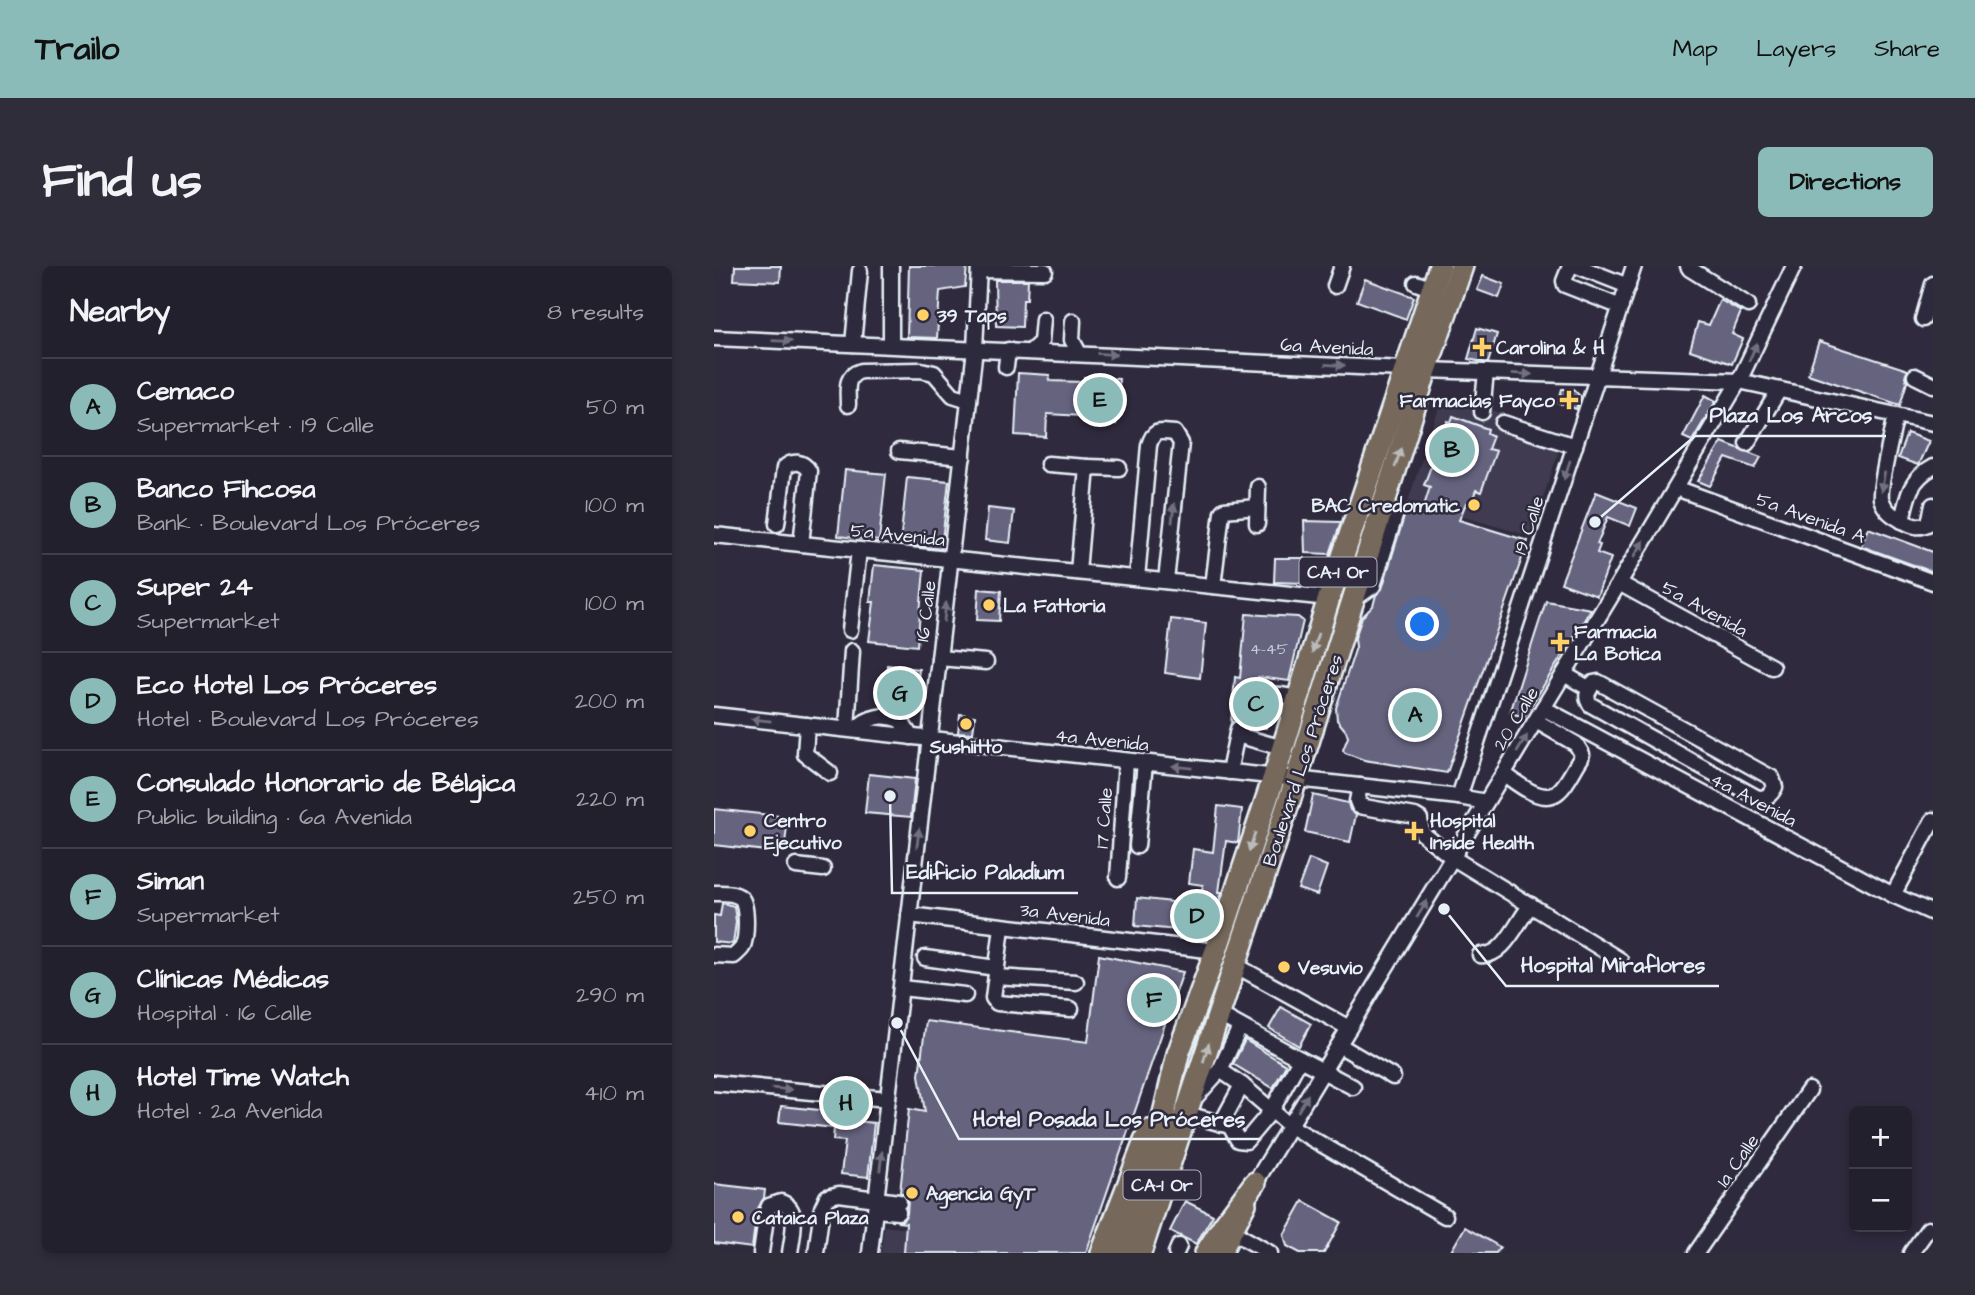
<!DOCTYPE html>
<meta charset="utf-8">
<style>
body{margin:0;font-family:"Architects Daughter",sans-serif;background:#2f2d3a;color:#f1f3f6}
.controls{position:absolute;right:21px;bottom:21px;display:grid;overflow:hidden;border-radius:10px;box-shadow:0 4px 10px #0003}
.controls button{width:63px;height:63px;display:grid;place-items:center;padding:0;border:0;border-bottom:2px solid #403e4a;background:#23202e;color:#f1f3f6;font:35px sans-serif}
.you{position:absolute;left:709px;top:359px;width:24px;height:24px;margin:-18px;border:5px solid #fff;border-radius:50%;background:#1a73e8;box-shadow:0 0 0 10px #1a73e833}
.badge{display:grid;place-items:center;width:46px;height:46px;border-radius:50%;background:#8bbbb9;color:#111;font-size:23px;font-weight:700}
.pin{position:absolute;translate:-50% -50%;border:4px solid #fff;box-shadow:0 2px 7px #0006}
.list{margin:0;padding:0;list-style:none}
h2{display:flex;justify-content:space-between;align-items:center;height:91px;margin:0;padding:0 28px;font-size:30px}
h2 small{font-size:23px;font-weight:400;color:#a3a3aa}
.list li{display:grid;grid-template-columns:46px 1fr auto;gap:21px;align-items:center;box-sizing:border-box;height:98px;padding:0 28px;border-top:2px solid #403e4a}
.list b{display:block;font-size:26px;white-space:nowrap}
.list p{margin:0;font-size:23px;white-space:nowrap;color:#a3a3aa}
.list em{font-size:23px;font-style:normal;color:#a3a3aa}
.map{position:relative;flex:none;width:1219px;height:987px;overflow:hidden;border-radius:10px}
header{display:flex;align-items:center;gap:42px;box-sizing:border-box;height:98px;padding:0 35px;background:#8bbbb9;color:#111}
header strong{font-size:33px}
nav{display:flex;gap:38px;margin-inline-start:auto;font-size:24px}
.intro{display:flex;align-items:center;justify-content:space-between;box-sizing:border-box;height:168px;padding:0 42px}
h1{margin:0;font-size:49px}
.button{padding:18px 32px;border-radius:10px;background:#8bbbb9;color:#111;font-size:24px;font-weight:700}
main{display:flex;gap:42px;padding:0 42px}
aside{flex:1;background:#23202e;border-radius:10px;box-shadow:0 4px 10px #0003}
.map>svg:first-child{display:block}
.built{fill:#403b51}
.building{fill:#66647f;stroke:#e8f1f8;stroke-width:2}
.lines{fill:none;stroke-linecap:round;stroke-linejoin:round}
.minor-tunnel{stroke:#4b4859;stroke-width:14;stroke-dasharray:14 7;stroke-linecap:butt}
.minor-casing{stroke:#e8f1f8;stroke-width:19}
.major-casing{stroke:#e8f1f8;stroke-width:24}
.highway-casing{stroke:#e8f1f8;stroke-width:26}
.minor{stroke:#2f2a3d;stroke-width:14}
.major{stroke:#76695c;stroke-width:19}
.highway{stroke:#76695c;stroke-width:21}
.oneway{fill:#70707e}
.oneway2{fill:#babbba}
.poi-dot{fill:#ffd166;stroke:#2f2a3d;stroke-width:2.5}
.labels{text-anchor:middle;stroke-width:5;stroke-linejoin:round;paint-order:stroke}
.number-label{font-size:16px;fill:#c8ceda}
.shield{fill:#2f2a3d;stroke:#b0b5c0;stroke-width:2}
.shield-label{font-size:18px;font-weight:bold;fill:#e8f1f8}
.poi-label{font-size:19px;font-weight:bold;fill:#e8f1f8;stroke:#2f2a3d;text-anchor:start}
.street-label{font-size:19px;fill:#e8f1f8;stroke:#2f2a3d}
.leader{fill:none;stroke:#e8f1f8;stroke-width:2.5}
.callout-dot{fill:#e8f1f8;stroke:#2f2a3d;stroke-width:2.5}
.callout-label{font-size:21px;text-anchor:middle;font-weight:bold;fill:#e8f1f8;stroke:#2f2a3d;stroke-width:5;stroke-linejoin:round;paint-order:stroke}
</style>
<header>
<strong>Trailo</strong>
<nav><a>Map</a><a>Layers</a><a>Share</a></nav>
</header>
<div class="intro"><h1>Find us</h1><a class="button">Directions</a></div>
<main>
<aside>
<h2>Nearby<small>8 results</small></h2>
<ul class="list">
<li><span class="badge">A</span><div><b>Cemaco</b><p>Supermarket · 19 Calle</p></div><em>50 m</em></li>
<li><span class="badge">B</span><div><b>Banco Fihcosa</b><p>Bank · Boulevard Los Próceres</p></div><em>100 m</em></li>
<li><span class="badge">C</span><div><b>Super 24</b><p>Supermarket</p></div><em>100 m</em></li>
<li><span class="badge">D</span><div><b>Eco Hotel Los Próceres</b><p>Hotel · Boulevard Los Próceres</p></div><em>200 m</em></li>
<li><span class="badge">E</span><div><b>Consulado Honorario de Bélgica</b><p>Public building · 6a Avenida</p></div><em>220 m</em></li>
<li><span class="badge">F</span><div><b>Siman</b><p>Supermarket</p></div><em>250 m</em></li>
<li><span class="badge">G</span><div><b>Clínicas Médicas</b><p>Hospital · 16 Calle</p></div><em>290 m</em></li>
<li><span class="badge">H</span><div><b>Hotel Time Watch</b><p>Hotel · 2a Avenida</p></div><em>410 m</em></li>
</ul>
</aside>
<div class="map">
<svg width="1219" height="987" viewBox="0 0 1219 987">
<rect width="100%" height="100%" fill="#2f2a3d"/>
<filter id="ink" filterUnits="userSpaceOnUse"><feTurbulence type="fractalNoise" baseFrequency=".0143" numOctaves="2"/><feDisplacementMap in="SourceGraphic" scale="14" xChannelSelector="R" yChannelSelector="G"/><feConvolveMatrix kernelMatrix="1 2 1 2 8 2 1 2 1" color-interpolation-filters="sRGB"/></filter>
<g filter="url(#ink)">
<g class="built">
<polygon points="745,132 845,168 847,179 816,270 694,235 725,142 734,135"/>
<polygon points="170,960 379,984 378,987 167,987"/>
</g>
<g class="building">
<polygon points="21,0 67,0 66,16 20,14"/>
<polygon points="195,0 253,0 251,21 226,25 223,72 193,71"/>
<polygon points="769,10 790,18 785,32 763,24"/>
<polygon points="651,13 700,31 692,53 643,35"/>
<polygon points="281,14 314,14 313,33 309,33 308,61 282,60"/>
<polygon points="1006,34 1027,46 1018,68 1029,73 1018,98 976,84 984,56 995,59"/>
<polygon points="763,62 783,68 774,97 754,93"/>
<polygon points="1105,75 1194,104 1191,110 1193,116 1186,139 1094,108"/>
<polygon points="304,107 336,109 335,115 370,116 370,111 405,113 402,158 368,156 368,150 333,148 332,171 301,169"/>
<polygon points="848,123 859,123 866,130 862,143 844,137"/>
<polygon points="991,129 1002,135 978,175 969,171"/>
<polygon points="739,150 774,163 773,167 779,170 774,183 782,185 767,226 762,224 757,238 752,237 745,254 814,275 733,507 650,494 631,487 629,484 634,471 632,465 623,454 622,442 642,381 641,372 648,351 659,340 662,329 668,323 694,238 709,243 716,221 710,219 734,155 737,156"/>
<polygon points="1193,167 1215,175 1204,199 1184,192"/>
<polygon points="1008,176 1047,191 1041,202 1012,192 996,220 984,215"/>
<polygon points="131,204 172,208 165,275 124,270"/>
<polygon points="193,211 235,215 227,283 186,278"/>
<polygon points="882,226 923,242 916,260 894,251 883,278 886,279 883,287 897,292 883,330 847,317"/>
<polygon points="274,242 300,245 296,277 271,274"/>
<polygon points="590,255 627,256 616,288 591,287"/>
<polygon points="1154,262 1219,286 1219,306 1147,280"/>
<polygon points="561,292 590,292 590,317 560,316"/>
<polygon points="160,299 210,304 203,380 155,375 160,336 156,336"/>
<polygon points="265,323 287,325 285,355 263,354"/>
<polygon points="832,335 877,343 810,451 796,447"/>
<polygon points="532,348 584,351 589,355 575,415 544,411 542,424 524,439 525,448 530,451 539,450 547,443 554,444 552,462 533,460 525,454 517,457 521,411 526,412"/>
<polygon points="457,353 492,357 486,412 451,407"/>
<polygon points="173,399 205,403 200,446 169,441"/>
<polygon points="246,448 261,450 259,467 244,466"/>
<polygon points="155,508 201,513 197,551 151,547"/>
<polygon points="599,529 634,537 636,544 642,549 636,576 591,566"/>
<polygon points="504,540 528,543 524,577 512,575 505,626 508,626 496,663 463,661 463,664 421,660 423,632 485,639 489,619 475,617 479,583 499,586"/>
<polygon points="0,543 74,551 70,587 0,579"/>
<polygon points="595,593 613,600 603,629 584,623"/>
<polygon points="8,637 20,640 22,656 19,678 0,676 0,649 6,650"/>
<polygon points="385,689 469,706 372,987 190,987 192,957 183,956 189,954 193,948 194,933 186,926 195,843 211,846 205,809 212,755 374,776"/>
<polygon points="567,741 597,758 585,780 555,762"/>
<polygon points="531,774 572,799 559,822 519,798"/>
<polygon points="67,840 115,845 114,852 160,857 154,911 127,908 131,875 119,874 120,862 65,856"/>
<polygon points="0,918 51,924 50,932 43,944 38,982 0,977"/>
<polygon points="471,935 499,949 482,978 456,965"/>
<polygon points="589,935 627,956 610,987 586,987 573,980 570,969"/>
<polygon points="751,961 786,981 782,987 736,987"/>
</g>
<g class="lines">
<polyline class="minor-tunnel" points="525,460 533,442"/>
<defs>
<g id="minor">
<polyline points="177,0 177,79"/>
<polyline points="856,0 850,15 851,19 907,41"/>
<polyline points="863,0 914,20"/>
<polyline points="974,0 976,3 1034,39"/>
<polyline points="265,4 331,5"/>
<polyline points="702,17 719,23"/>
<polyline points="621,20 628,0"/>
<polyline points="1209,53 1219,18"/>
<polyline points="359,55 358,74 365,87"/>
<polyline points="0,72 712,104 1025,115 1219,157"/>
<polyline points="139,78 146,5"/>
<polyline points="317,85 327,76 329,53"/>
<polyline points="292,101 294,84"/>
<polyline points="1201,110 1219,119"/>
<path d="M 134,139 C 134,124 130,110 147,105 L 207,104 L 220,107 L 239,129 L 255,134"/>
<polyline points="768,146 772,106"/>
<path d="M 1182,149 C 1179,164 1165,220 1167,232 C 1170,244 1179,250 1189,255 C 1198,260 1205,263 1215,257 L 1219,239"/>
<polyline points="789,157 861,180"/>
<polyline points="1033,177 1065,124"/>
<polyline points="185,185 249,191"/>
<polyline points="334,198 373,201 364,306"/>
<polyline points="373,201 405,202"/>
<polyline points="962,222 1219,316"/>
<path d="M 1188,255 C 1193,231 1196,213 1219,201"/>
<path d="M 63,258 L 70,202 C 78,194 89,195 95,205 L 87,278"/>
<polyline points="543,258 544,221"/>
<polyline points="0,269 615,332"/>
<path d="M 423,312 L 435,179 C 440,162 446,166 461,167 L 467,177 L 452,315"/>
<polyline points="905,317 1058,401"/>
<polyline points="499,320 508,246 510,244 543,241"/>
<polyline points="639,334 659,320 682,247"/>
<polyline points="136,364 145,284"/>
<polyline points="225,392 272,396"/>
<polyline points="850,408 876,423"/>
<path d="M 884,416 L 1058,512 L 1061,521 C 1057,529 1053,532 1044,532 L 877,439 C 870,431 874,426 879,417 Z"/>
<path d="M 533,442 C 549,427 563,426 584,433"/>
<polyline points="829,442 1179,629 1219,647"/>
<polyline points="0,449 745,531 772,536"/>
<polyline points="93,459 91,488 116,507"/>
<polyline points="133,463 138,385"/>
<path d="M 141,464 C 154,450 170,447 187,455 L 197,471"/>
<polyline points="523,469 569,482"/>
<polyline points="515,506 524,463"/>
<path d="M 790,508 C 803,517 829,540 845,525 C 854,517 860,502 867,492 L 868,488 L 862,478 L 822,455"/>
<polyline points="646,520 643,535 645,540 701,550 706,553 708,567 739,592 906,694"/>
<polyline points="745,531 920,0"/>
<polyline points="423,580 431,497"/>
<polyline points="82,600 109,603"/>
<polyline points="404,612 412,495"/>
<path d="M 0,627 C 9,627 20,626 27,632 C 34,639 33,673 28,682 C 26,685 23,687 20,690 L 0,689"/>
<polyline points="1179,629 1219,554"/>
<polyline points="195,649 502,685"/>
<polyline points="288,661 279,732 283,737 357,743"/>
<path d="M 766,689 C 790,692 803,655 817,639"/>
<polyline points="211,692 282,702"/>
<polyline points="521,699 635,762"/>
<polyline points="282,711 362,716"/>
<polyline points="187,722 251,729"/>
<polyline points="504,748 586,793"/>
<polyline points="625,779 679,811"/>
<polyline points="506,804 528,819 576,860 731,950"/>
<polyline points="0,817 174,833"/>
<polyline points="480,833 506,804 526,761"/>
<polyline points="473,848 516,860 524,874 532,875 558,844 586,793 639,821"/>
<polyline points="507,858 528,819"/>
<polyline points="541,917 905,317 1025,115 1080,0"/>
<polyline points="161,944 184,946"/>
<polyline points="519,966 556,987"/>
<path d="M 47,987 L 53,945 L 55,940 L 67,936 C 87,943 78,970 76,987"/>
<polyline points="102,987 108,942 113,931 125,928 185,936"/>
<polyline points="156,987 261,83 265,0"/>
<polyline points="462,987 465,980"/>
<polyline points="982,987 1095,824"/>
<polyline points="1197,987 1214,963"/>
</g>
<polyline id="major" points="507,987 532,938"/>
<g id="highway">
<polyline points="388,987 435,865"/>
<polyline points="408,987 441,886 464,788 502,685 560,511 615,332 726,0"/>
<polyline points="426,987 582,514 712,104 748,0"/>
<polyline points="492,987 510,959 541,917"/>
</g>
</defs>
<use href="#minor" class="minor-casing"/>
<use href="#major" class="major-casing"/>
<use href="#highway" class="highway-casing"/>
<use href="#minor" class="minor"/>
<use href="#major" class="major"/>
<use href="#highway" class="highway"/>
</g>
<defs><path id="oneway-solid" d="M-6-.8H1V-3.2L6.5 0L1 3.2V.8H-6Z" transform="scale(1.75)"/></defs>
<g class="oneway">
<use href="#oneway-solid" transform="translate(68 75) rotate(2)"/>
<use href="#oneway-solid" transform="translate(1039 86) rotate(-65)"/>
<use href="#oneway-solid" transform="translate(393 88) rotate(3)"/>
<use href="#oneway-solid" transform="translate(621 99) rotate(3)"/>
<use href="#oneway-solid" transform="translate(808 108) rotate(3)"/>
<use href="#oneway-solid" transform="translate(853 204) rotate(108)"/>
<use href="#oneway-solid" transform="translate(1169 216) rotate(100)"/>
<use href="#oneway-solid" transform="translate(459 247) rotate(-84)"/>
<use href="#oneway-solid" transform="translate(925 283) rotate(-59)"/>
<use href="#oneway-solid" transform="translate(231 346) rotate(-83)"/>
<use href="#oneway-solid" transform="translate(47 454) rotate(-174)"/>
<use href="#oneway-solid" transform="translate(808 478) rotate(-59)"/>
<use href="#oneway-solid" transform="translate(468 501) rotate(-174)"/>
<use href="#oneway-solid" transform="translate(204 572) rotate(-83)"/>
<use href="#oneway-solid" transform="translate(708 643) rotate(-59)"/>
<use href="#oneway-solid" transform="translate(68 823) rotate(5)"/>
<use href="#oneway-solid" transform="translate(589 837) rotate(-59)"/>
<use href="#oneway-solid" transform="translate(167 895) rotate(-83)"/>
</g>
<g class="oneway2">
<use href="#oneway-solid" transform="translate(684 192) rotate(-72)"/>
<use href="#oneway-solid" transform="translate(601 377) rotate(107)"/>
<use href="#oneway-solid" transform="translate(538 576) rotate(108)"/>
<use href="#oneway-solid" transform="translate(492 787) rotate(-73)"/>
</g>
</g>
<g class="poi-dot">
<circle cx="209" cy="49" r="7"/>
<path d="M764.5 70.5h7v7h7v7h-7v7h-7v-7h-7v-7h7z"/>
<path d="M851.5 123.5h7v7h7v7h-7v7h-7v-7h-7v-7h7z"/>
<circle cx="760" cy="239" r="7"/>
<circle cx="275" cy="339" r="7"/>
<path d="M842.5 365.5h7v7h7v7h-7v7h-7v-7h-7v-7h7z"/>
<circle cx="252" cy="458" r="7"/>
<circle cx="36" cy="565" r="7"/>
<path d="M696.5 554.5h7v7h7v7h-7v7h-7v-7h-7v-7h7z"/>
<circle cx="570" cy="701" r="7"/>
<circle cx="198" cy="927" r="7"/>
<circle cx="24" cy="951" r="7"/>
</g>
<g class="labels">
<g class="number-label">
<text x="555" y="388">4-45</text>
</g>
<g class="shield">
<rect x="585.5" y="291.5" width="77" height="29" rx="5"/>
<rect x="409.5" y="904.5" width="77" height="29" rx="5"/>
</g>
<g class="shield-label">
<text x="624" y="312">CA-1 Or</text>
<text x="448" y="925">CA-1 Or</text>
</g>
<g class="poi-label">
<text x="223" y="56">39 Taps</text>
<text x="782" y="88">Carolina &amp; H</text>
<text x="841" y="141" text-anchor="end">Farmacias Fayco</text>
<text x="746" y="246" text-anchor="end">BAC Credomatic</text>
<text x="289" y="346">La Fattoria</text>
<text x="860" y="372">Farmacia<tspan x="860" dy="22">La Botica</tspan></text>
<text x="252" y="487" text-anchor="middle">Sushiitto</text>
<text x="50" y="561">Centro<tspan x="50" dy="22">Ejecutivo</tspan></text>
<text x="716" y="561">Hospital<tspan x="716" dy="22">Inside Health</tspan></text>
<text x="584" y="708">Vesuvio</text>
<text x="212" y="934">Agencia GyT</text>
<text x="38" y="958">Cataica Plaza</text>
</g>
<g class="street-label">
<text transform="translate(613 80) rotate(3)" y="7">6a Avenida</text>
<text transform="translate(1097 251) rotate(20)" y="7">5a Avenida A</text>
<text transform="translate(814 259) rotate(-72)" y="7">19 Calle</text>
<text transform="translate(184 268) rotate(6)" y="7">5a Avenida</text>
<text transform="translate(991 342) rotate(29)" y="7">5a Avenida</text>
<text transform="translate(211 345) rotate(-83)" y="7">16 Calle</text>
<text transform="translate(801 452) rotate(-59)" y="7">20 Calle</text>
<text transform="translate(388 473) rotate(6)" y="7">4a Avenida</text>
<text transform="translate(588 494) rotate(-72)" y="7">Boulevard Los Próceres</text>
<text transform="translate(1040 533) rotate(28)" y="7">4a Avenida</text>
<text transform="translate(389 552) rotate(-86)" y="7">17 Calle</text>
<text transform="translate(351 648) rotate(7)" y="7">3a Avenida</text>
<text transform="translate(1023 894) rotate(-55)" y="7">1a Calle</text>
</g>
</g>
<path class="leader" d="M881 256L981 170H1172M176 530L178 627H364M730 643L792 720H1005M183 757L245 873H546"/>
<g class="callout-dot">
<circle cx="881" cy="256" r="7"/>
<circle cx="176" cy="530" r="7"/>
<circle cx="730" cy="643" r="7"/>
<circle cx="183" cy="757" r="7"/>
</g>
<g class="callout-label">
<text x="1077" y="156">Plaza Los Arcos</text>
<text x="271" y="613">Edificio Paladium</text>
<text x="899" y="706">Hospital Miraflores</text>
<text x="395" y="860">Hotel Posada Los Próceres</text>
</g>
</svg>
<div class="controls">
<button>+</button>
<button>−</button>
</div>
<div class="you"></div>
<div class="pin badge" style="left:701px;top:449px">A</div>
<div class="pin badge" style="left:738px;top:184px">B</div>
<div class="pin badge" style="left:542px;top:438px">C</div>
<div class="pin badge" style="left:483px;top:650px">D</div>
<div class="pin badge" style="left:386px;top:134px">E</div>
<div class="pin badge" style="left:440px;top:734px">F</div>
<div class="pin badge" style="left:186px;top:427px">G</div>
<div class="pin badge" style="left:132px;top:837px">H</div>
</div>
</main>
